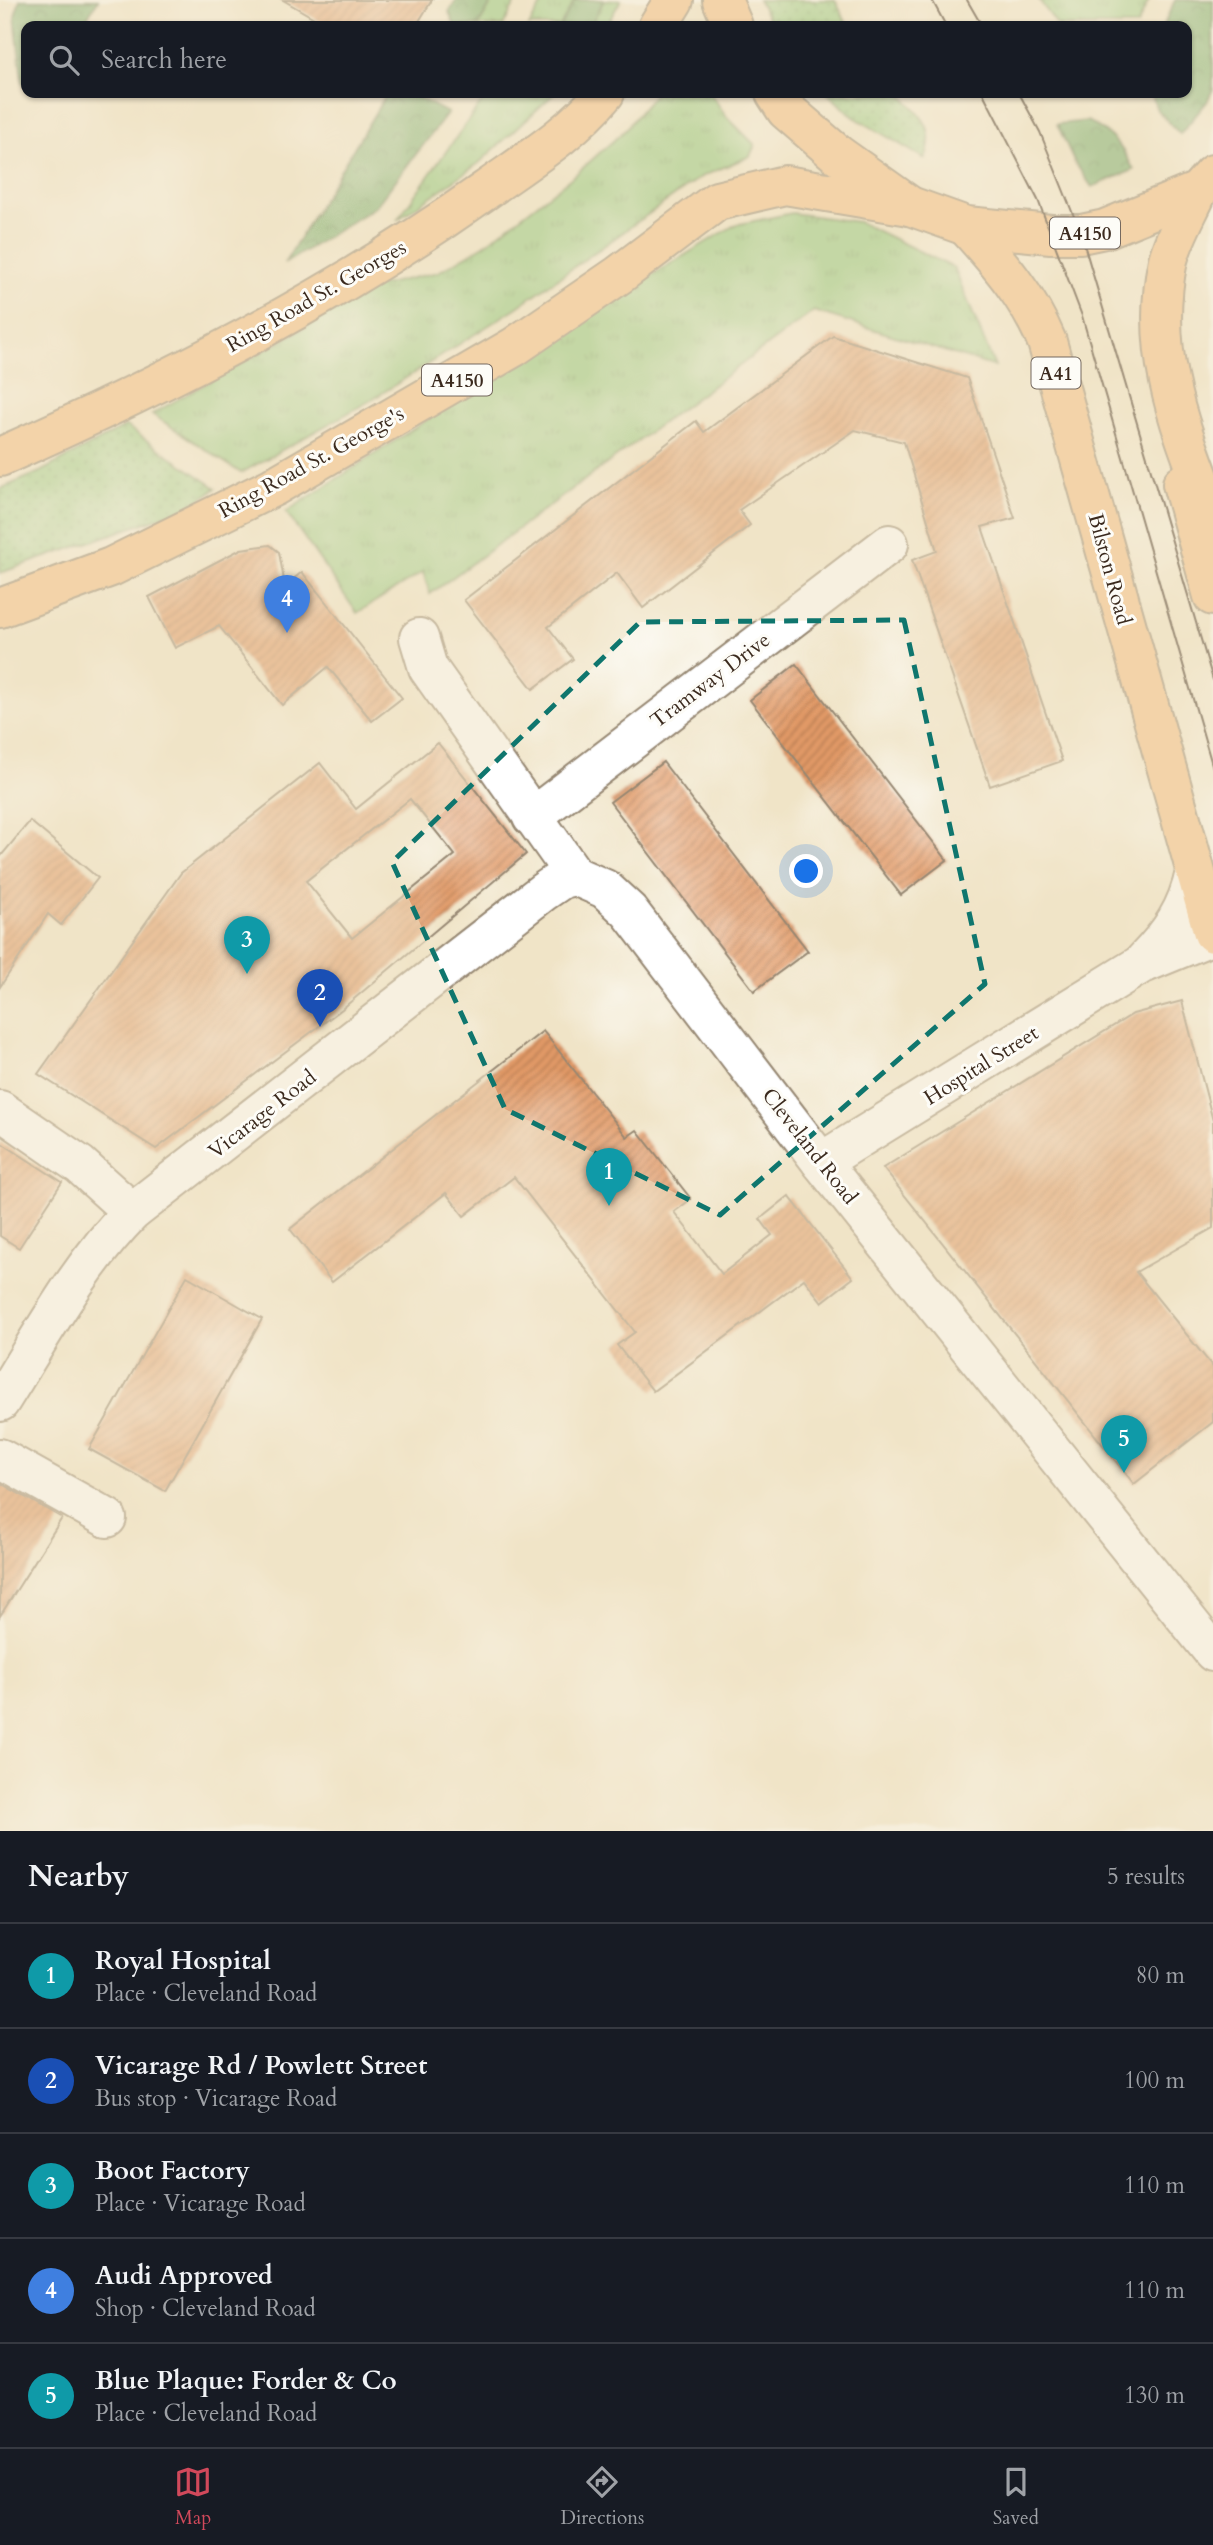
<!DOCTYPE html>
<meta charset="utf-8">
<style>
body{margin:0;font-family:Cardo,serif;background:#20242c;color:#f1f3f6}
.you{position:absolute;left:807px;top:872px;width:24px;height:24px;margin:-18px;border:5px solid #fff;border-radius:50%;background:#1a73e8;box-shadow:0 0 0 10px #1a73e833}
.badge{display:grid;place-items:center;width:46px;height:46px;border-radius:50%;background:#d1495b;color:#fff;font-size:23px;font-weight:700}
.pin{position:absolute;translate:-50% -58px;filter:drop-shadow(0 2px 4px #0008)}
.pin::after{content:'';position:absolute;top:37px;width:24px;height:21px;background:inherit;clip-path:polygon(0 0,100% 0,50% 100%)}
.list{margin:0;padding:0;list-style:none}
h2{display:flex;justify-content:space-between;align-items:center;height:91px;margin:0;padding:0 28px;font-size:30px}
h2 small{font-size:23px;font-weight:400;color:#9ea1a6}
.list li{display:grid;grid-template-columns:46px 1fr auto;gap:21px;align-items:center;box-sizing:border-box;height:105px;padding:0 28px;border-top:2px solid #363941}
.list b{display:block;font-size:26px;white-space:nowrap}
.list p{margin:0;font-size:23px;white-space:nowrap;color:#9ea1a6}
.list em{font-size:23px;font-style:normal;color:#9ea1a6}
.icon{flex:none;width:38px;height:38px;fill:none;stroke:currentColor;stroke-width:2;stroke-linecap:round;stroke-linejoin:round}
.map{position:relative;flex:none;width:1213px;height:1831px;overflow:hidden}
.search{position:absolute;background:#171b24;box-shadow:0 2px 5px #0004;left:21px;right:21px;top:21px;height:77px;display:flex;align-items:center;gap:18px;box-sizing:border-box;padding:0 24px;border-radius:14px;color:#9ea1a6;font-size:26px}
.sheet{height:616px;background:#171b24}
nav{display:flex;justify-content:space-around;align-items:center;box-sizing:border-box;height:98px;border-top:2px solid #363941;background:#171b24;font-size:19px;color:#9ea1a6}
nav a{display:grid;justify-items:center;gap:4px}
nav .on{color:#d1495b}
.map>svg:first-child{display:block}
.grass{fill:url(#grass-tufts);stroke:#65794c;stroke-width:2}
.forest{fill:url(#forest-crowns);stroke:#576b44;stroke-width:2}
.park{fill:url(#park-dots);stroke:#65794c;stroke-width:2}
.building{fill:url(#building-hatch);fill-rule:evenodd}
.lines{fill:none;stroke-linecap:round;stroke-linejoin:round}
.minor-casing{stroke:#968772;stroke-width:42}
.trunk-casing{stroke:#968772;stroke-width:42}
.minor{stroke:#fff;stroke-width:38}
.trunk{stroke:#f5bf86;stroke-width:38}
.tram{stroke:#3b2a1e;stroke-width:2}
.marked{fill:none;stroke:#0f766e;stroke-width:5;stroke-dasharray:14 9;stroke-linejoin:round}
.labels{text-anchor:middle;stroke-width:6;stroke-linejoin:round;paint-order:stroke}
.shield{fill:#fdfcf7;stroke:#75695f;stroke-width:2}
.shield-label{font-size:19px;font-weight:bold;fill:#3b2a1e}
.street-label{font-size:21px;fill:#3b2a1e;stroke:#fdfcf7}
</style>
<div class="map">
<svg width="1213" height="1831" viewBox="0 0 1213 1831">
<defs>
<pattern id="grass-tufts" width="24" height="20" patternUnits="userSpaceOnUse" patternTransform="scale(1.75)"><rect width="24" height="20" fill="#8fc87b"/><path d="M3 7l-1-3M5 7V3M7 7l1-3M15 17l-1-3M17 17v-4M19 17l1-3" fill="none" stroke="#76a364"/></pattern>
<pattern id="forest-crowns" width="20" height="18" patternUnits="userSpaceOnUse" patternTransform="scale(1.75)"><rect width="20" height="18" fill="#73ac6b"/><path d="M2 6a3 3 0 1 1 6 0M12 15a3 3 0 1 1 6 0" fill="none" stroke="#608c57"/></pattern>
<pattern id="park-dots" width="8" height="8" patternUnits="userSpaceOnUse" patternTransform="scale(1.75)"><rect width="8" height="8" fill="#8fc87b"/><path d="M2 2h.1M6 6h.1" fill="none" stroke="#76a364" stroke-width="1.8" stroke-linecap="round"/></pattern>
<pattern id="building-hatch" width="6" height="6" patternUnits="userSpaceOnUse" patternTransform="scale(1.75)"><rect width="6" height="6" fill="#e19966"/><path d="M-1 1l2-2M0 6l6-6M5 7l2-2" fill="none" stroke="#b87d53"/></pattern>
</defs>
<rect width="100%" height="100%" fill="#fdfcf7"/>
<filter id="ink" filterUnits="userSpaceOnUse"><feTurbulence type="fractalNoise" baseFrequency=".0143" numOctaves="2"/><feDisplacementMap in="SourceGraphic" scale="14" xChannelSelector="R" yChannelSelector="G"/><feConvolveMatrix kernelMatrix="1 2 1 2 8 2 1 2 1" color-interpolation-filters="sRGB"/></filter>
<filter id="wash" filterUnits="userSpaceOnUse"><feTurbulence type="fractalNoise" baseFrequency=".00686" numOctaves="4" result="noise"/><feDisplacementMap in="SourceGraphic" scale="28" xChannelSelector="R" yChannelSelector="G"/><feGaussianBlur stdDeviation="1.57" result="paint"/><feColorMatrix in="noise" values="0 0 0 0 0 0 0 0 0 0 0 0 0 0 0 0 0 1.4 0 .05"/><feComposite in="paint" operator="in"/></filter>
<g filter="url(#wash)">
<rect width="100%" height="100%" fill="#f0e4c7"/>
<g class="grass">
<polygon points="493,0 517,0 503,26 478,26"/>
<polygon points="544,0 621,0 606,26 529,26"/>
<polygon points="1039,0 1149,0 1137,26 1058,26"/>
<polygon points="488,93 555,93 479,163 397,220"/>
<polygon points="655,93 710,93 727,117 755,145 750,156 701,177 516,308 373,399 241,473 152,414 378,286 438,272 484,245 576,174 624,131"/>
<polygon points="792,213 859,222 954,268 995,367 814,311 430,594 423,572 357,613 286,512 610,300 735,225"/>
</g>
<g class="forest">
<polygon points="20,0 98,0 82,26 26,26 26,85 22,82 15,15"/>
<polygon points="456,0 493,0 478,26 455,26 449,12"/>
<polygon points="575,0 604,0 590,26 560,26"/>
<polygon points="1175,0 1213,0 1213,89 1207,102 1180,134 1157,110 1151,93 1187,93 1187,26 1163,26"/>
<polygon points="387,93 410,93 448,113 375,207 284,264"/>
<path d="M 1087,121 C 1111,133 1122,146 1134,170 L 1092,187 L 1075,163 L 1057,124 Z"/>
</g>
<g class="park">
<polygon points="758,0 835,0 848,26 773,26"/>
<path d="M 827,93 L 900,93 C 920,115 938,127 925,159 L 854,117 Z"/>
<polygon points="126,426 216,488 190,507 0,573 0,489 40,472"/>
</g>
<g id="blocks">
<g class="building">
<polygon points="283,0 432,0 416,26 328,26"/>
<polygon points="833,336 967,378 1015,518 982,527 1062,761 990,786 912,560 937,551 904,442 855,430 739,510 750,525 643,608 617,573 548,627 573,659 533,689 464,600 696,421 704,432"/>
<polygon points="270,545 279,552 285,586 302,572 402,698 372,721 328,667 282,705 219,626 175,648 149,597 241,549"/>
<polygon points="796,664 947,860 901,895 750,700"/>
<path d="M 438,743 L 526,854 L 342,1009 L 156,1149 L 38,1074 L 181,873 L 320,763 L 356,809 ZM 410,799 L 455,855 L 352,938 L 306,881 Z"/>
<polygon points="663,762 808,951 754,991 610,802"/>
<polygon points="30,821 98,878 61,925 48,914 0,987 0,857"/>
<polygon points="1182,1001 1213,1121 1213,1228 1136,1272 1213,1367 1213,1422 1134,1484 883,1168 1133,1014"/>
<polygon points="543,1031 627,1137 637,1130 691,1199 674,1212 722,1274 772,1235 760,1219 789,1196 853,1278 822,1302 804,1279 653,1391 617,1345 635,1332 514,1177 464,1216 446,1193 332,1282 290,1229"/>
<polygon points="0,1142 62,1182 19,1248 0,1236"/>
<polygon points="187,1276 262,1319 165,1491 89,1449"/>
<polygon points="0,1483 62,1518 0,1616"/>
</g>
</g>
</g>
<g filter="url(#ink)">
<use href="#blocks" fill-opacity="0" stroke="#968772" stroke-width="2"/>
<g class="lines">
<defs>
<g id="minor">
<polyline points="419,638 428,668 575,876 605,889 629,911 821,1162 1213,1652"/>
<polyline points="532,817 889,544"/>
<path d="M 1144,961 C 1170,934 1187,910 1195,872"/>
<polyline points="0,1110 80,1165 132,1212"/>
<polyline points="821,1162 1140,965 1213,935"/>
<path d="M 0,1402 C 41,1337 78,1267 132,1212 L 543,892 L 562,879 L 575,876"/>
<polyline points="0,1458 107,1518"/>
</g>
<g id="trunk">
<polyline points="722,0 733,26"/>
<polyline points="658,26 674,0"/>
<polyline points="775,93 786,110 837,154 910,206 966,226 1051,234 1081,234 1105,229 1198,191 1213,174"/>
<path d="M 1198,191 C 1188,213 1174,237 1168,260 C 1148,354 1181,429 1213,514"/>
<path d="M 966,226 C 999,263 1028,296 1047,342 L 1213,933"/>
<path d="M 0,457 C 169,382 335,297 486,190 C 528,160 573,132 605,93"/>
<polyline points="1182,484 1213,596"/>
<polyline points="0,608 111,567 273,487 514,347 619,275 717,201 785,185 910,206"/>
</g>
</defs>
<use href="#minor" class="minor-casing"/>
<use href="#trunk" class="trunk-casing"/>
<use href="#minor" class="minor"/>
<use href="#trunk" class="trunk"/>
<g class="tram">
<polyline points="932,0 946,26"/>
<polyline points="967,0 982,26"/>
<polyline points="983,93 1038,200 1082,316 1213,768"/>
<polyline points="1019,93 1040,132 1081,234 1213,680"/>
</g>
</g>
</g>
<path d="M0 0H1213V1831H0ZM 904,620 L 985,984 L 720,1215 L 505,1109 L 392,862 L 640,622 Z" fill="#f0e4c7" fill-opacity=".55" fill-rule="evenodd"/>
<path class="marked" d="M 904,620 L 985,984 L 720,1215 L 505,1109 L 392,862 L 640,622 Z"/>
<g class="labels">
<g class="shield">
<rect x="1050" y="217.5" width="70" height="31" rx="5"/>
<rect x="1031.5" y="357.5" width="49" height="31" rx="5"/>
<rect x="422" y="364.5" width="70" height="31" rx="5"/>
</g>
<g class="shield-label">
<text x="1085" y="240">A4150</text>
<text x="1056" y="380">A41</text>
<text x="457" y="387">A4150</text>
</g>
<g class="street-label">
<text transform="translate(316 296) rotate(-30)" y="7">Ring Road St. Georges</text>
<text transform="translate(311 462) rotate(-29)" y="7">Ring Road St. George's</text>
<text transform="translate(1110 569) rotate(75)" y="7">Bilston Road</text>
<text transform="translate(710 680) rotate(-37)" y="7">Tramway Drive</text>
<text transform="translate(981 1065) rotate(-32)" y="7">Hospital Street</text>
<text transform="translate(262 1114) rotate(-38)" y="7">Vicarage Road</text>
<text transform="translate(810 1146) rotate(52)" y="7">Cleveland Road</text>
</g>
</g>
</svg>
<div class="you"></div>
<div class="pin badge" style="left:609px;top:1206px;background:#0f9aa8">1</div>
<div class="pin badge" style="left:320px;top:1027px;background:#1a4fb4">2</div>
<div class="pin badge" style="left:247px;top:974px;background:#0f9aa8">3</div>
<div class="pin badge" style="left:287px;top:633px;background:#3f7fe0">4</div>
<div class="pin badge" style="left:1124px;top:1473px;background:#0f9aa8">5</div>
<div class="search"><svg class="icon" aria-label="search" viewBox="0 0 24 24"><circle cx="10" cy="10" r="6"/><path d="M15 15l6 6"/></svg>Search here</div>
</div>
<section class="sheet">
<h2>Nearby<small>5 results</small></h2>
<ul class="list">
<li><span class="badge" style="background:#0f9aa8">1</span><div><b>Royal Hospital</b><p>Place · Cleveland Road</p></div><em>80 m</em></li>
<li><span class="badge" style="background:#1a4fb4">2</span><div><b>Vicarage Rd / Powlett Street</b><p>Bus stop · Vicarage Road</p></div><em>100 m</em></li>
<li><span class="badge" style="background:#0f9aa8">3</span><div><b>Boot Factory</b><p>Place · Vicarage Road</p></div><em>110 m</em></li>
<li><span class="badge" style="background:#3f7fe0">4</span><div><b>Audi Approved</b><p>Shop · Cleveland Road</p></div><em>110 m</em></li>
<li><span class="badge" style="background:#0f9aa8">5</span><div><b>Blue Plaque: Forder &amp; Co</b><p>Place · Cleveland Road</p></div><em>130 m</em></li>
</ul>
</section>
<nav>
<a class="on"><svg class="icon" aria-label="map" viewBox="0 0 24 24"><path d="M3 6l6-2 6 2 6-2v14l-6 2-6-2-6 2zM9 4v14M15 6v14"/></svg>Map</a>
<a><svg class="icon" aria-label="directions" viewBox="0 0 24 24"><path d="M12 3l9 9-9 9-9-9zM9 14v-3h6M13 9l2 2-2 2"/></svg>Directions</a>
<a><svg class="icon" aria-label="saved" viewBox="0 0 24 24"><path d="M7 4h10v16l-5-4-5 4z"/></svg>Saved</a>
</nav>
